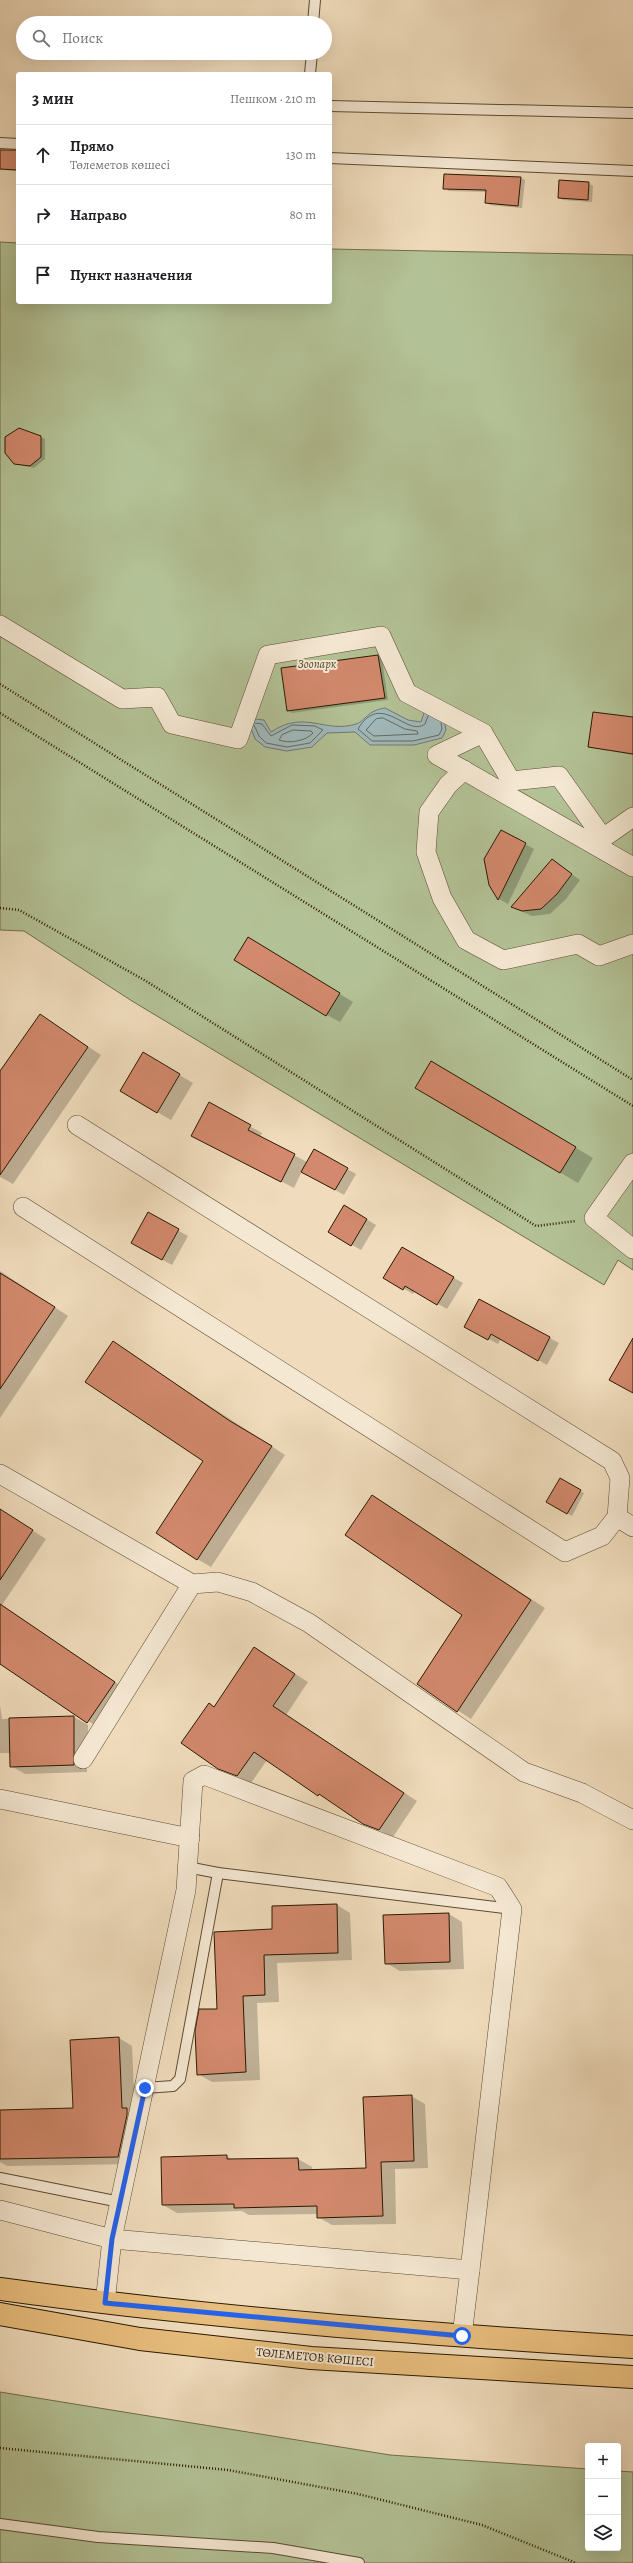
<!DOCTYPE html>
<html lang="ru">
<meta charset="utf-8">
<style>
body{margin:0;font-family:Alegreya,serif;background:#f2f2f2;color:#202124}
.controls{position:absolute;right:12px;bottom:12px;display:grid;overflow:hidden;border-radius:4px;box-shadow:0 4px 16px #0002}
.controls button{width:36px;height:36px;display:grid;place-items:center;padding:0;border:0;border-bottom:1px solid #e0e0e0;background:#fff;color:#202124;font:20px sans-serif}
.stop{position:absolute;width:12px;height:12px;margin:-9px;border:3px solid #2563eb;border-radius:50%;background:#fff}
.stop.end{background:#2563eb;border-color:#fff;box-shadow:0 1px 4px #0008}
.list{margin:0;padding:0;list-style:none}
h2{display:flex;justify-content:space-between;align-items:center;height:52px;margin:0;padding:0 16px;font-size:17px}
h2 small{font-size:13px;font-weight:400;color:#757577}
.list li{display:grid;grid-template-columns:26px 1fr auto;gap:12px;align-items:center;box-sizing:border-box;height:60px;padding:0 16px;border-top:1px solid #e0e0e0}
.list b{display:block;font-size:15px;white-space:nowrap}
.list p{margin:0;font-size:13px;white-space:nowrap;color:#757577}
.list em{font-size:13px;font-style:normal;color:#757577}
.icon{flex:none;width:22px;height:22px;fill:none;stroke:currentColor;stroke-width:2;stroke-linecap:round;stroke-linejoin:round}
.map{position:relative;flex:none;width:633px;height:2563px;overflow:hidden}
.search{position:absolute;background:#fff;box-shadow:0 4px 16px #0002;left:16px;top:16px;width:316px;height:44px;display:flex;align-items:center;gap:10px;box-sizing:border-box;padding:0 14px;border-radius:22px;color:#757577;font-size:15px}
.panel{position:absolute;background:#fff;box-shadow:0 4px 16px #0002;left:16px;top:72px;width:316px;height:232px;border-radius:4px}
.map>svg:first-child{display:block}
.green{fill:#b3c296;stroke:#6f6e4c}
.water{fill:#a0b9bc;stroke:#717971}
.shadow{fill:#0003}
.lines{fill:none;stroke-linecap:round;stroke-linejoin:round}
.shore{stroke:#666a5e;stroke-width:1}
.building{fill:#d2896d;stroke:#2b1a01}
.lane-casing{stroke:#5c4a30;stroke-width:12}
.street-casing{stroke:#5c4a30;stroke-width:20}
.primary-casing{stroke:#2b1a01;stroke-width:24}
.path{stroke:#2b1a01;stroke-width:2.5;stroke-dasharray:1 2;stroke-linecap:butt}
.lane{stroke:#f5e8d3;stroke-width:10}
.street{stroke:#f5e8d3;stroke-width:19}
.primary{stroke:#e8be7e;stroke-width:22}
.route{stroke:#2563eb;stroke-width:5}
.labels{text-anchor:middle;stroke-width:4;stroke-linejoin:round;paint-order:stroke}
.park-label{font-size:12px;font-style:italic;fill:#544c2e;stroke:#f5e8d3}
.street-label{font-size:12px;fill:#2b1a01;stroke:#f5e8d3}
</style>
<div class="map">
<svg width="633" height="2563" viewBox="0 0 633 2563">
<rect width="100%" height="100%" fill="#f0dcbc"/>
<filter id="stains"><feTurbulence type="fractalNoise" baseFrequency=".005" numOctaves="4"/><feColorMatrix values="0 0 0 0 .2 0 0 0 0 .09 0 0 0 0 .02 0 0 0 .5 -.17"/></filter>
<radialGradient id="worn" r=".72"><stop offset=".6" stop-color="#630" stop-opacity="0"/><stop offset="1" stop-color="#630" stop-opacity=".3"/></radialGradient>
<g class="green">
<polygon points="0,242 18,243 18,302 330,302 330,249 633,255 633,1270 618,1260 604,1285 132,1001 24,931 0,930"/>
<polygon points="0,2392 390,2455 588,2469 588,2548 618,2548 618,2471 633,2472 633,2563 0,2563"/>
</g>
<path class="water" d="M 385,708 L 408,720 L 421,722 L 425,710 L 443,713 L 446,730 L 442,738 L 414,745 L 370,745 L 355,732 L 327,733 L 312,747 L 287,751 L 265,747 L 255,739 L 247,718 L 264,720 L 271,732 C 305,709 325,734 356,724 C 367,720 366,711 385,708 Z"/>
<g class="shadow">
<polygon points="0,150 18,150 18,171 0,170"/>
<polygon points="521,178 525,180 522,208 490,205 486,202 487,192 449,191 444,188"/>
<polygon points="588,183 593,186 592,202 563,200 559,198"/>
<polygon points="40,437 45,439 45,459 34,468 15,463"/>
<polygon points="377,656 382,659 388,700 292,713 288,710"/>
<polygon points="633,718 633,755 589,747"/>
<polygon points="525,844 534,849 508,904 499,899 490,885"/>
<polygon points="552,860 580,880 566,899 550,914 532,916 512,907"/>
<polygon points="262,947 353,1002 340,1022 327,1015"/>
<polygon points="40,1015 101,1055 13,1184 0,1177 0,1073"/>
<polygon points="143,1054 193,1083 171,1120 121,1091"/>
<polygon points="431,1062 593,1158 578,1183 416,1087"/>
<polygon points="210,1104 262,1133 260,1137 307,1162 314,1150 356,1174 344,1195 302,1171 294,1188 204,1142"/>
<polygon points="345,1206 376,1225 361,1250 329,1232"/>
<polygon points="148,1214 188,1236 172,1265 132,1243"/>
<polygon points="402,1248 463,1283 447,1309 415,1291 413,1294 385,1278"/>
<polygon points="0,1271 68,1316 0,1418"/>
<polygon points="479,1301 559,1343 547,1365 501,1339 498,1344 465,1326"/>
<polygon points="113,1343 285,1455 211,1567 197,1559 204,1461"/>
<polygon points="560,1480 584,1493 572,1516 547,1502"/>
<polygon points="373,1496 545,1608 471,1719 418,1684 464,1614"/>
<polygon points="0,1510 46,1539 2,1605 128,1691 102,1730 0,1663"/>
<polygon points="254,1648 308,1682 286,1715 417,1801 393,1837 364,1823 267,1760 251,1783 219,1768 215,1708"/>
<polygon points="0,1705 2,1719 74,1717 88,1725 87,1772 25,1774 11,1766 11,1753 0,1753"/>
<polygon points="337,1905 350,1913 352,1960 277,1963 279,2002 257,2003 260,2080 212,2082 198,2074 218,2010 273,1930"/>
<polygon points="449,1914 462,1922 464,1969 400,1971 386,1963"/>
<polygon points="119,2038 132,2046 135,2114 132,2164 7,2166 0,2162 0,2106 0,2111 74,2109"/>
<polygon points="411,2096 425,2104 428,2168 395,2169 396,2224 332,2225 318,2217 318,2214 249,2215 242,2211 177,2213 163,2205 226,2156 233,2160 298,2159 312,2167 312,2170 367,2169"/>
</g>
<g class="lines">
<g class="shore">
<path d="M 428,716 L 425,724 C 407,738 381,690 358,729 L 372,741 L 413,741 L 439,735 L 442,729 L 441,723"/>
<polygon points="383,718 405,729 417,731 418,734 374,736 366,730 376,719"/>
<polyline points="254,725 259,736 266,743 287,747 310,743 323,730 315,726 292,725 271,736 262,724 255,723"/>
<path d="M 293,730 L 311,731 L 313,733 C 306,741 289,744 279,740 L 282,735 Z"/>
</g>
</g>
<g class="building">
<polygon points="0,150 18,150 18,170 0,169"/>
<polygon points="444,174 521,177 518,206 485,203 486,190 443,189"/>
<polygon points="559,180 589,182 588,200 558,198"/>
<polygon points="19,428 41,436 41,457 30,466 14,464 5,453 5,437"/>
<polygon points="378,655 385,698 287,711 281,668"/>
<polygon points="593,712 633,717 633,754 588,747"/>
<polygon points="501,830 526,843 498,900 489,885 484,859"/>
<polygon points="552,859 572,874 557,894 541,909 522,911 511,907"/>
<polygon points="248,937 340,993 326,1016 234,960"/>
<polygon points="40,1014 88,1047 0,1175 0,1071"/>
<polygon points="143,1052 180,1074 157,1113 120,1091"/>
<polygon points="431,1061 576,1147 560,1173 415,1088"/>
<polygon points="209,1102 251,1125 248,1130 295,1154 281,1182 191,1136"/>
<polygon points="314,1149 348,1168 335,1190 301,1172"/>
<polygon points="344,1205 367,1219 351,1246 328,1232"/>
<polygon points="148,1212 179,1229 162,1260 131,1243"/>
<polygon points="402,1247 454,1277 437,1305 405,1286 403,1290 383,1278"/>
<polygon points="0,1273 55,1307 0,1389"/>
<polygon points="479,1299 550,1337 538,1361 491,1334 488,1340 464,1327"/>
<polygon points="633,1338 633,1393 609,1380"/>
<polygon points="113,1341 230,1421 272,1446 197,1560 156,1533 203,1461 85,1382"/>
<polygon points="560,1478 581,1490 567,1514 546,1502"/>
<polygon points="372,1495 531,1600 457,1712 417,1684 462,1615 345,1535"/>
<polygon points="0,1509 33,1530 0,1580"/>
<polygon points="0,1604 115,1682 87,1723 0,1664"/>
<polygon points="254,1647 295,1674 273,1706 404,1793 379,1830 363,1824 319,1794 318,1796 254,1752 237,1776 218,1769 181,1743 209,1703 214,1707"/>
<polygon points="74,1716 74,1765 10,1767 9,1718"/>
<polygon points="337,1904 338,1953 264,1955 265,1995 243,1996 246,2072 197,2075 195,2031 199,2009 217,2009 214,1932 272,1929 272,1906"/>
<polygon points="449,1913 450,1962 385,1964 383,1915"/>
<polygon points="119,2037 122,2108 127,2108 127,2115 118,2157 0,2159 0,2110 73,2108 70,2040"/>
<polygon points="412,2095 414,2161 381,2162 383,2216 317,2218 317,2206 234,2208 234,2204 162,2205 161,2157 227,2155 227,2159 298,2158 299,2170 366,2168 363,2097"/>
</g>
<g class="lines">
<defs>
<g id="lane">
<polyline points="313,23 315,0"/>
<polyline points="310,74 312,53"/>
<polyline points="330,106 633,113"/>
<polyline points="0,143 18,144"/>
<polyline points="330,158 633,171"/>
<polyline points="187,1867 218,1873 512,1909"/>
<polyline points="145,2088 173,2086 180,2079 218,1873"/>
<polyline points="0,2178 120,2202"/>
<polyline points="0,2524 98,2537 273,2548 359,2563"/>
</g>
<g id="street">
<polyline points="0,625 122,699 157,697 172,724 238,739 268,655 381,636 407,693 483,733"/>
<polyline points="464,770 448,785 429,812 426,852 442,898 466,940 503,960 578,944 599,956 633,944"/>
<polyline points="633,817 603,838 559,776 511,781 483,733 437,755 633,867"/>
<polyline points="633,1163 594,1218 633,1249"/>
<polyline points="23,1207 565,1552 602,1536 617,1517 620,1478 612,1461 77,1125"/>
<polyline points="0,1474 192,1584 218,1582 252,1592 309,1623 524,1772 582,1793 633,1820"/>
<polyline points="617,1517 633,1527"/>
<polyline points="83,1759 192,1584"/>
<polygon points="204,1775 498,1887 512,1909 470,2270 112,2239 186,1890 193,1781"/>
<polyline points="0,1799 190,1838"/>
<polyline points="0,2210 112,2239 105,2303"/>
<polyline points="462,2336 470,2270"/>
</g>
<g id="primary">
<path d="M 0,2289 C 210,2318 422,2334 633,2347"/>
<polyline points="0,2314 140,2339 311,2358 633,2377"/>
</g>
</defs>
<use href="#lane" class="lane-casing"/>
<use href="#street" class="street-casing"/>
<use href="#primary" class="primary-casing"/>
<g class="path">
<polyline points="0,684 633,1080"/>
<polyline points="0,713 633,1106"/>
<polyline points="0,908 19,910 146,981 536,1226 576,1221"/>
<polyline points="0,2448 228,2470 358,2494 482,2525 576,2563"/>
</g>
<use href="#lane" class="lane"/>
<use href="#street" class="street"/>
<use href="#primary" class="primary"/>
</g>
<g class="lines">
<polyline class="route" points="145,2088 112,2239 105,2303 462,2336"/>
</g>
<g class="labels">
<g class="park-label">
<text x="317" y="668">Зоопарк</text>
</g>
<g class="street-label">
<text transform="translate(315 2357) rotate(5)" y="4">ТӨЛЕМЕТОВ КӨШЕСІ</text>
</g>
</g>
<rect width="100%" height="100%" filter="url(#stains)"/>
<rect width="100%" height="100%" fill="url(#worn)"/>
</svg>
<div class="controls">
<button>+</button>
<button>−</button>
<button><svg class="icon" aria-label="layers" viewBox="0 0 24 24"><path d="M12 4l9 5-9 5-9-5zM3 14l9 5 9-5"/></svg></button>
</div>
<div class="stop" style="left:462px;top:2336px"></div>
<div class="stop end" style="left:145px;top:2088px"></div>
<div class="search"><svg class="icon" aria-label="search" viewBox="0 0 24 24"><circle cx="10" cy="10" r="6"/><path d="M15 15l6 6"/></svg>Поиск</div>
<section class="panel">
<h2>3 мин<small>Пешком · 210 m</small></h2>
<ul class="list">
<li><svg class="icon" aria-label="ahead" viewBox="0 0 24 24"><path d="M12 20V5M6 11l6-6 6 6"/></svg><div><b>Прямо</b><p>Төлеметов көшесі</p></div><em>130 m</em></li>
<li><svg class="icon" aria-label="right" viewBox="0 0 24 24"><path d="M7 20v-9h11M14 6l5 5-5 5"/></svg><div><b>Направо</b></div><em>80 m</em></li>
<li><svg class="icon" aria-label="arrive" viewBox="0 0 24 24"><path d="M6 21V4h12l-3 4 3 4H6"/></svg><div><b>Пункт назначения</b></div></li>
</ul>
</section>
</div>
